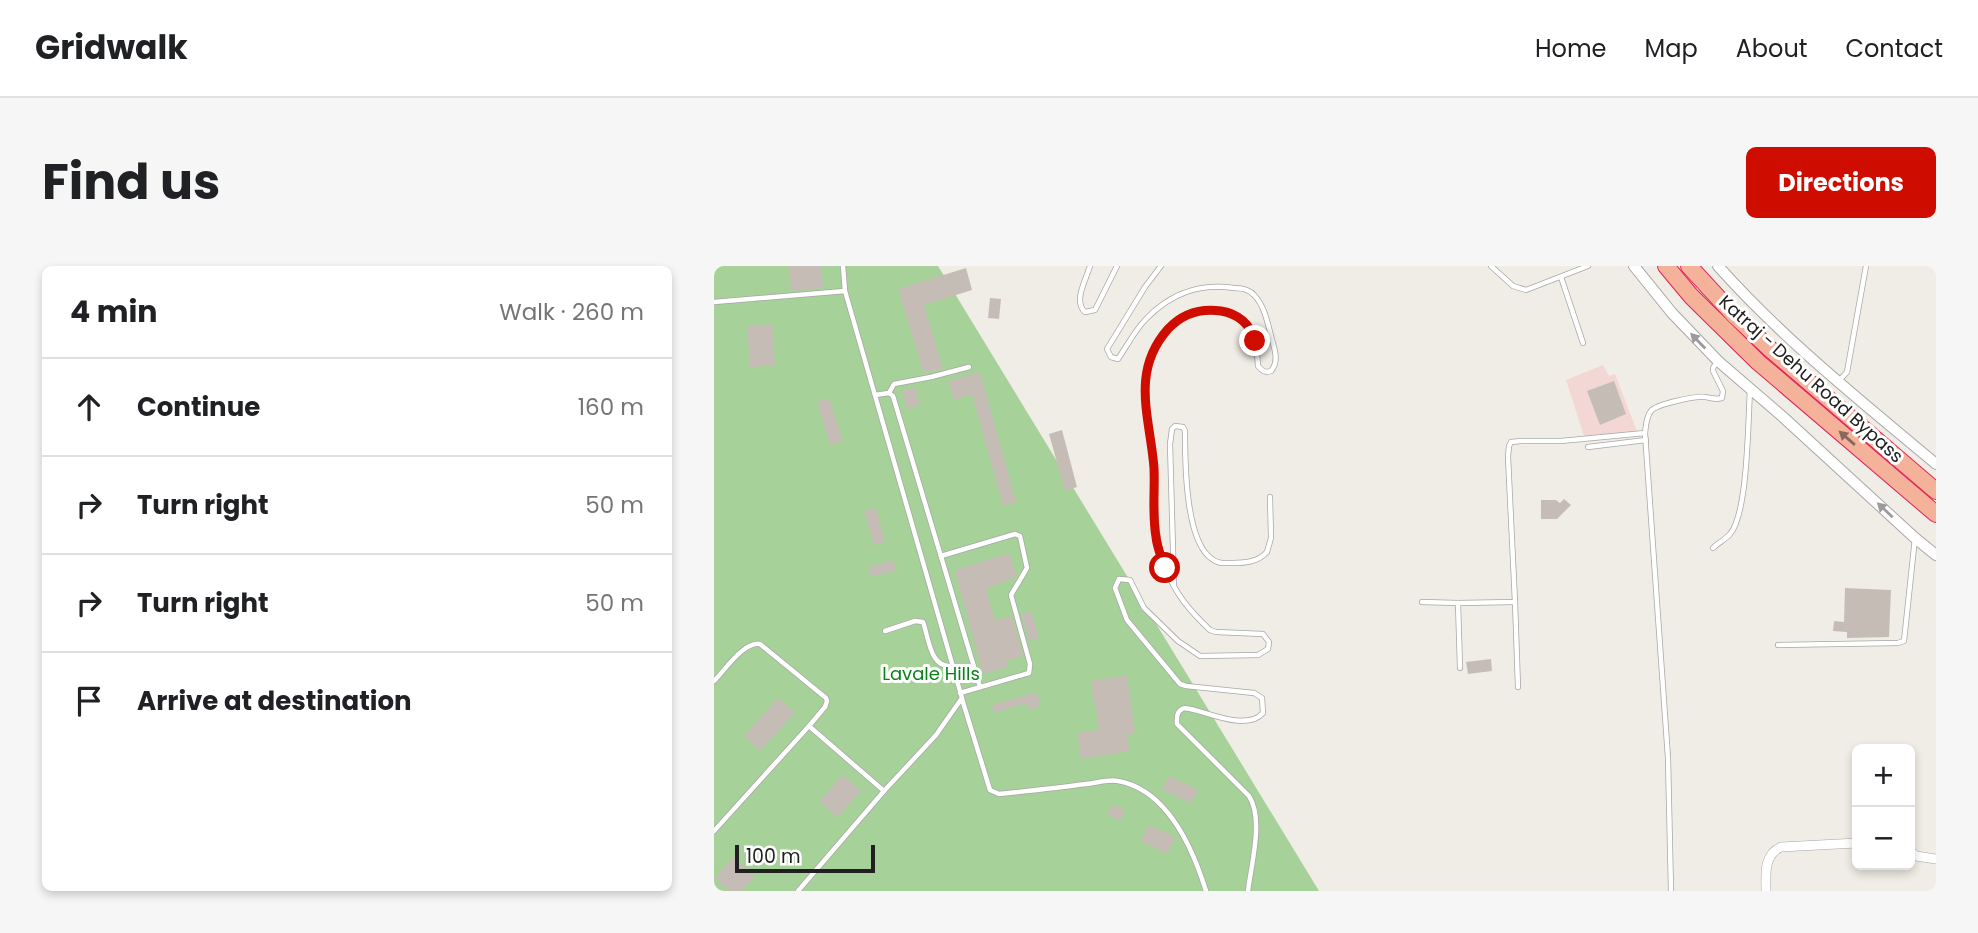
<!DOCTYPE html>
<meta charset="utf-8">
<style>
body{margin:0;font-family:Poppins,sans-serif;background:#f6f6f6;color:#202124}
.controls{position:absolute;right:21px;bottom:21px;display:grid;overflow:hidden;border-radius:10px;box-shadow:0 4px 10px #0003}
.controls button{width:63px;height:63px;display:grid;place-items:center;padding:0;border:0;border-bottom:2px solid #e0e0e0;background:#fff;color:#202124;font:35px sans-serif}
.scale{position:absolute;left:21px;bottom:18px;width:140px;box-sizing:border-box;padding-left:7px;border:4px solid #202020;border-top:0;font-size:19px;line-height:24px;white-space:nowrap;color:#202020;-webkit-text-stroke:5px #fff;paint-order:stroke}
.stop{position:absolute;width:21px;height:21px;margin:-16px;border:5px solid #cf0c00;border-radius:50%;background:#fff}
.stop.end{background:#cf0c00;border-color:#fff;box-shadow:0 2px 7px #0008}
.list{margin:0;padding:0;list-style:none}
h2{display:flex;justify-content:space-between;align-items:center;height:91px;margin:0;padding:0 28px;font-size:30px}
h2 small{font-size:23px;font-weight:400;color:#757577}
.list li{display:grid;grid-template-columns:46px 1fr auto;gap:21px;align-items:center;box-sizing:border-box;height:98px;padding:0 28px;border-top:2px solid #e0e0e0}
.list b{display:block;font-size:26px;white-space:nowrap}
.list em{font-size:23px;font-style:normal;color:#757577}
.icon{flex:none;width:38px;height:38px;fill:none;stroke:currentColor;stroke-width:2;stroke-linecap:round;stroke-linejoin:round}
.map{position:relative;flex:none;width:1222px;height:625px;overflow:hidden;border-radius:10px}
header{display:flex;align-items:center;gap:42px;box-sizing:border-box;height:98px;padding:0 35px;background:#fff;border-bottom:2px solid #e0e0e0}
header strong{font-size:33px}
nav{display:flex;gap:38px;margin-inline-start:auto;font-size:24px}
.intro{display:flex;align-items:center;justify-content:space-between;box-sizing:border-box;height:168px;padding:0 42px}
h1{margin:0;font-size:49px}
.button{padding:18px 32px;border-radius:10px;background:#cf0c00;color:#fff;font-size:24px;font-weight:700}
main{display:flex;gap:42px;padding:0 42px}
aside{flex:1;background:#fff;border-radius:10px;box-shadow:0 4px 10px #0003}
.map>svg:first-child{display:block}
.commercial{fill:#f2d7d4}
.forest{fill:#a6d199}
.building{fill:#c5bdb5}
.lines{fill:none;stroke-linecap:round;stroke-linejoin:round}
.service-casing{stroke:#a7a7a7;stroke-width:6}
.minor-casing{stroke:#a7a7a7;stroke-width:10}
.tertiary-casing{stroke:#a7a7a7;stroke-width:12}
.trunk-casing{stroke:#e12057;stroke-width:18}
.service{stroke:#fff;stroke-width:4.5}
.minor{stroke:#fff;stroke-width:9}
.tertiary{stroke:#fff;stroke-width:10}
.trunk{stroke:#f4b29a;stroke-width:16}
.oneway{fill:#9b9b9b}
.oneway2{fill:#8a695d}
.route{stroke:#cf0c00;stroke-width:9}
.labels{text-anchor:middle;stroke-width:6;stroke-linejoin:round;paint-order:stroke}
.street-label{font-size:18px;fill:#202020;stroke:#fff}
.park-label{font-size:18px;fill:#08831a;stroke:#fff}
</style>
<header>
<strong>Gridwalk</strong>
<nav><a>Home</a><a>Map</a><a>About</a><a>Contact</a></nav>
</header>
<div class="intro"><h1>Find us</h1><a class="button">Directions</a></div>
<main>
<aside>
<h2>4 min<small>Walk · 260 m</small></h2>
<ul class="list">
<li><svg class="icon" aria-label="ahead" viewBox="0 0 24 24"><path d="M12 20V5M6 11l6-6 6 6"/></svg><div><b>Continue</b></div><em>160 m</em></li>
<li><svg class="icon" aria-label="right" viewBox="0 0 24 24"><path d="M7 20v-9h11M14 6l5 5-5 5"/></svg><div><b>Turn right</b></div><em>50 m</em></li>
<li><svg class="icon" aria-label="right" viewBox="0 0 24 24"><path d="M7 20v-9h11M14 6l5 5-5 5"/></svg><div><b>Turn right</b></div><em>50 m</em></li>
<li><svg class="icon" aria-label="arrive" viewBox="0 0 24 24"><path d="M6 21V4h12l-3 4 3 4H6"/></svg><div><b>Arrive at destination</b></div></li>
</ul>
</aside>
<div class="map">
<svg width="1222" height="625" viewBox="0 0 1222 625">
<rect width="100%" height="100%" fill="#f0ede6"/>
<polygon class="commercial" points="889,99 895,110 901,108 924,168 871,173 852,114"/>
<polygon class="forest" points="0,0 224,0 605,625 0,625"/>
<g class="building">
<polygon points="75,0 107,0 109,22 77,25"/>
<polygon points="252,2 258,24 210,39 229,103 210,107 184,23"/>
<polygon points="276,32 287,33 285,53 274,52"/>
<polygon points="58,58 61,99 36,101 33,60"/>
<polygon points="266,106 302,236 289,240 258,128 240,134 234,115"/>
<polygon points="900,115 912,148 886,159 873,125"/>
<polygon points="201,121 206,139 193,143 188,125"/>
<polygon points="115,132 129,175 116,179 103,136"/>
<polygon points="348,164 363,221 351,225 335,168"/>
<polygon points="850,233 857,239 843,253 827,253 827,234 842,234 846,237"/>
<polygon points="162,242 171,276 160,279 150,245"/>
<polygon points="295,287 303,310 272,323 281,355 296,350 298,351 309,390 292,395 294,401 269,408 241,304"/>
<polygon points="179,294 182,305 157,311 154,301"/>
<polygon points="1131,322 1177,324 1175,371 1133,372 1133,366 1119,365 1120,355 1130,356"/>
<polygon points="317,345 325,372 315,375 307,348"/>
<polygon points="777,393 778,405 754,408 752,396"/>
<polygon points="413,409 421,467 413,469 416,485 367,493 363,467 385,464 377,415"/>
<polygon points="323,426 327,440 314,444 312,437 280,447 278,439"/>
<polygon points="64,432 81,447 46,485 30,470"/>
<polygon points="129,509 147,525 123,551 105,535"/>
<polygon points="455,510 484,524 477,537 448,524"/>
<polygon points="399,538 411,544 406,555 393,548"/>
<polygon points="435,559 461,571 453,588 427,575"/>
<polygon points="19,591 41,610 27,625 15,625 1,612"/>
</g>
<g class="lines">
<defs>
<g id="service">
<path d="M 376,0 C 372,14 359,35 371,46 L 381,44 L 403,0"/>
<path d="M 447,0 L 431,21 L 393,83 L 397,91 L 404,93 C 413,80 421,64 432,53 C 457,27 485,17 520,22 C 528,22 535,23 540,29 C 551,40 554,59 558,74 C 561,84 565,96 557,105 C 551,107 548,105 544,100 C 543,88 543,74 537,64 C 530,52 519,47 506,45 C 475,41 451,57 438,86 C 422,124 438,164 440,203 C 442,238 439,271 452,303 C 461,328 477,346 496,364 L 502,366 L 549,368 L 555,376 L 554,383 L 544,389 L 486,390 L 464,375 L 430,342 L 416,314 L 405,313 L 401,322 L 413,354 L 466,418 L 472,420 L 540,427 L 548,432 L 549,447 C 530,469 476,437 468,443 C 462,446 463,453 463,458 L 535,530 C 550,553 537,599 534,625"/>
<polyline points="777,0 799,20 812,24 874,0"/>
<polyline points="847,11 869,77"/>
<polyline points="0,36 131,25"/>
<polyline points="1124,116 1133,106 1152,0"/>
<polyline points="175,127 180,118 217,111 255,101"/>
<polyline points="161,129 175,127 179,130 266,421"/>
<polyline points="931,167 954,492 957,625"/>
<polyline points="874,181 932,174"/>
<path d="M 999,282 C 1004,277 1012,273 1016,268 C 1034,248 1034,154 1036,124"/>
<polyline points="227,290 301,268 306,270 313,302 297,329 316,398 315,407 246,427"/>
<path d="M 460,319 L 456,178 L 458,163 L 461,160 L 469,161 L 471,165 C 471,195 471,275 498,293 C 504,298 511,297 519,297 C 531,297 544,296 553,286 L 557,272 L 556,231"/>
<polyline points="708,336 744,337"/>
<polyline points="801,336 804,421"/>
<path d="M 171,365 L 201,355 L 209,356 C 215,373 216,403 239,400"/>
<polyline points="1064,379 1184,377 1190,375 1201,272"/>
<path d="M 746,402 L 744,337 L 801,336 L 794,191 L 795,180 L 797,176 L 807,175 L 847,175 L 931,167 C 932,160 932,151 937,145 C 942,138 982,130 991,131 C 998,132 1001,134 1008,132 L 1009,125 L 999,105 L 999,102 L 1003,96"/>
<path d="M 0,415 C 11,404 30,375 46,378 L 112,432 L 113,435 L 111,441 L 95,460"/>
<path d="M 248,433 L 276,524 L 285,528 C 314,525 343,522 372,518 C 382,517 395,513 404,515 C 454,524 479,583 492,625"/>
<polyline points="0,565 95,460 170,525"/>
<polyline points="84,625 170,525 222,469 248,432 131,25 129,0"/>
</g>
<g id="minor">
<polyline points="1196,585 1202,590 1222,593"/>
<path d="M 1052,625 C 1052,609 1049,589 1067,581 L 1143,577"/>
</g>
<g id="tertiary">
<polyline points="920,0 958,47 1004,95 1069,151 1201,272 1222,289"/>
<path d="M 1004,0 C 1070,74 1147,135 1222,198"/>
</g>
<g id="trunk">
<polyline points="952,0 977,30 1044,96 1222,248"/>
<polyline points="975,0 1021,50 1056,83 1222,225"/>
</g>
</defs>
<use href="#service" class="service-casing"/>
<use href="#minor" class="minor-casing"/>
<use href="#tertiary" class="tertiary-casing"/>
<use href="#trunk" class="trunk-casing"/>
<use href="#service" class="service"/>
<use href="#minor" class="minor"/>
<use href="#tertiary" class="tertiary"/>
<use href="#trunk" class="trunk"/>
</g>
<defs><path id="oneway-solid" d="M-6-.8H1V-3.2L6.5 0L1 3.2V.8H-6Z" transform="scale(1.75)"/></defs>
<g class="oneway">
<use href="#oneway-solid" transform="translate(984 75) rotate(-134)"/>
<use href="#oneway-solid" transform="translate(1171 244) rotate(-137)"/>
</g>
<use class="oneway2" href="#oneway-solid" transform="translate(1133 172) rotate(-139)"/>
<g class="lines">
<path class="route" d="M 451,302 C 448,292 443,282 442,271 C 438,249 441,225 440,202 C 436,151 416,106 454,63 C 469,47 486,42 507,45 C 525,48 536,58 541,75"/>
</g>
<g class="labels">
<g class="street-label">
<text transform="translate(1097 113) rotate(42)" y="6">Katraj - Dehu Road Bypass</text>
</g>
<g class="park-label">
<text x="217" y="414">Lavale Hills</text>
</g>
</g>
</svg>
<div class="controls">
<button>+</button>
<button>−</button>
</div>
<div class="scale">100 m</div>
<div class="stop" style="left:451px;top:302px"></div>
<div class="stop end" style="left:541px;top:75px"></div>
</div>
</main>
